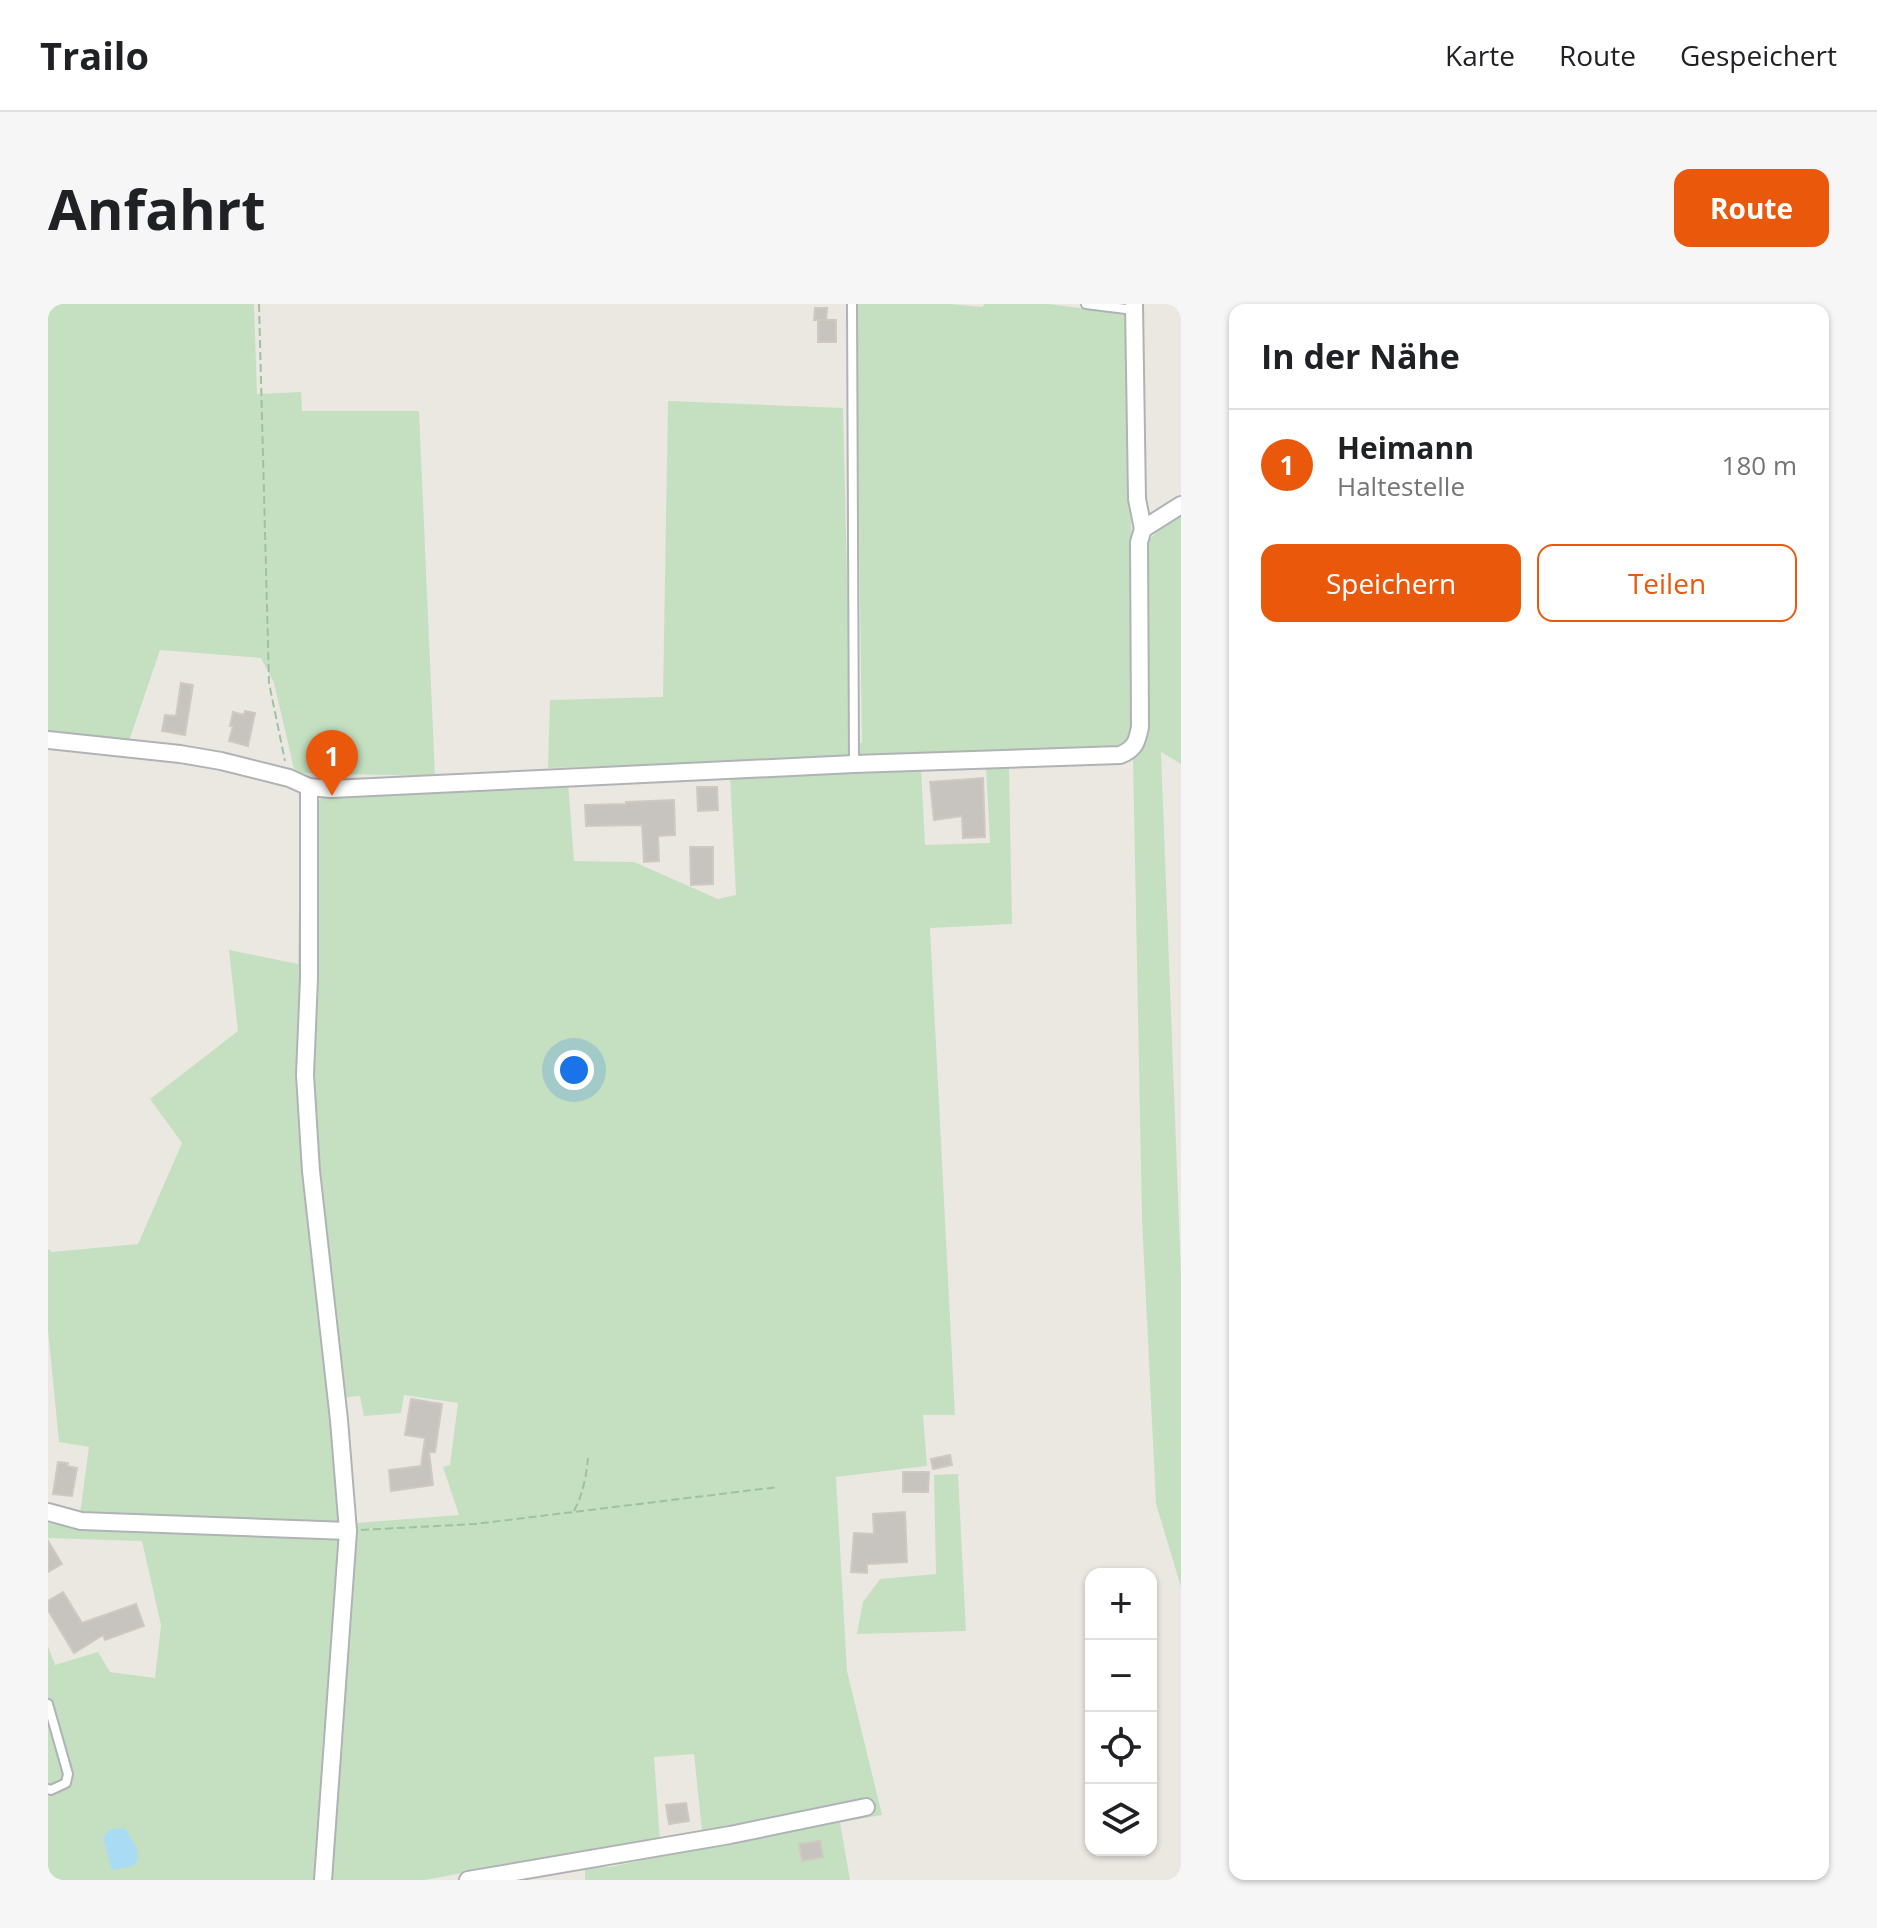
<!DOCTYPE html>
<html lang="de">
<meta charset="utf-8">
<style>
body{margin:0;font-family:"Open Sans",sans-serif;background:#f6f6f6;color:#202124}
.controls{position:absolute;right:24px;bottom:24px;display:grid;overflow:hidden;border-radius:16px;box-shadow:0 2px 6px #0004}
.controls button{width:72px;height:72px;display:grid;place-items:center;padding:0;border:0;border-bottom:2px solid #e0e0e0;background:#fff;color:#202124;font:40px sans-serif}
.you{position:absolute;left:526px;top:766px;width:28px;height:28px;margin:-20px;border:6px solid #fff;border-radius:50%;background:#1a73e8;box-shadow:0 0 0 12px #1a73e833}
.badge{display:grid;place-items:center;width:52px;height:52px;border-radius:50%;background:#ea580c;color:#fff;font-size:26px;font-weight:700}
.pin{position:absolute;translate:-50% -66px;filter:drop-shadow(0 2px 4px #0008)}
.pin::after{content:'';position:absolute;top:42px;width:28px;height:24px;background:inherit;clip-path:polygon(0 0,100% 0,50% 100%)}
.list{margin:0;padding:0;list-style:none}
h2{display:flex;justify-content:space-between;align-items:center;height:104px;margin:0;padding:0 32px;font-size:34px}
h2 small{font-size:26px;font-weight:400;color:#757577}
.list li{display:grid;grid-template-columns:52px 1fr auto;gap:24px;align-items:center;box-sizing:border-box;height:112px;padding:0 32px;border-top:2px solid #e0e0e0}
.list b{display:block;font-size:30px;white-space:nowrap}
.list p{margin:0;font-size:26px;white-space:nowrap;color:#757577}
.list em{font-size:26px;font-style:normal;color:#757577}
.actions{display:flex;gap:16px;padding:24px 32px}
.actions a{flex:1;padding:18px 0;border:2px solid #ea580c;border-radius:16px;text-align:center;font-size:28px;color:#ea580c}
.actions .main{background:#ea580c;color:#fff}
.icon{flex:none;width:44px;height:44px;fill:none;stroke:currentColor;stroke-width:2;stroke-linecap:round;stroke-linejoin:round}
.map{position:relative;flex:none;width:1133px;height:1576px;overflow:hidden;border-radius:16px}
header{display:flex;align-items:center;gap:48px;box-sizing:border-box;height:112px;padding:0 40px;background:#fff;border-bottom:2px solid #e0e0e0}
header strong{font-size:38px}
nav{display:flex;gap:44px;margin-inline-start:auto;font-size:28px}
.intro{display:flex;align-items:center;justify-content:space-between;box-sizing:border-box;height:192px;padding:0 48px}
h1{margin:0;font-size:56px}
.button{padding:20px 36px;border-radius:16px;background:#ea580c;color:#fff;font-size:28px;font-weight:700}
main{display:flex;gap:48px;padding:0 48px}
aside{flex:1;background:#fff;border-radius:16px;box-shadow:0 2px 6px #0004}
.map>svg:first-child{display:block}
.green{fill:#c5e0c1}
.water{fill:#a9dcf4}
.building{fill:#c7c3bf;stroke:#cfc9c1;stroke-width:2}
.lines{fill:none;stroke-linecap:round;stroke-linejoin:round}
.lane-casing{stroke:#afb3b6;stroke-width:12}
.street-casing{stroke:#afb3b6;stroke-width:20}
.path{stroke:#9dc2a3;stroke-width:2;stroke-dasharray:8 4;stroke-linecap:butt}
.lane{stroke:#fff;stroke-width:8}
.street{stroke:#fff;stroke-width:16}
</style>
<header>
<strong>Trailo</strong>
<nav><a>Karte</a><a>Route</a><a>Gespeichert</a></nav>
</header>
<div class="intro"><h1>Anfahrt</h1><a class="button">Route</a></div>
<main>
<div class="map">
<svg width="1133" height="1576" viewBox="0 0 1133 1576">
<rect width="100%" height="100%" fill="#ebe8e2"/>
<g class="green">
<polygon points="0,0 206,0 209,90 253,88 254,107 371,107 387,472 247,469 226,379 213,354 112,346 80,440 0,431"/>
<polygon points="808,0 902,0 934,3 937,0 1000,0 1079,10 1087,421 1082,436 1072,444 500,464 502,396 615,393 620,97 795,104 803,440 814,439"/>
<polygon points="1133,211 1133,460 1113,448 1133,971 1133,1283 1108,1200 1094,915 1085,455 1099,437 1098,240 1112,224"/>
<polygon points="938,462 961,463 964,620 882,624 907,1111 875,1111 879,1162 788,1173 799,1367 834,1511 792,1518 802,1576 537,1576 537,1564 562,1563 681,1538 681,1523 654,1527 646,1450 606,1453 612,1537 446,1563 377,1576 0,1576 0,1342 7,1361 50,1348 62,1368 107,1374 113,1321 94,1237 0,1234 0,1215 286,1232 307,1236 308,1219 411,1211 395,1163 402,1161 410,1099 356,1091 353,1109 316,1112 312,1092 282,1095 292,1220 32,1210 41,1143 11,1138 0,1026 0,945 4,948 90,940 134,839 102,795 190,727 181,646 250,660 251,602 269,603 269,500 275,491 520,478 526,557 586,558 670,595 688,591 682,471 873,464 877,541 942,539"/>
<polygon points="910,1170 918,1327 809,1330 815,1298 832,1275 888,1270 886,1171"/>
</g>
<polygon class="water" points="69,1524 78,1525 89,1545 90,1556 85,1562 64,1566 55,1534 60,1527"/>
<g class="building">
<polygon points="767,4 779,4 778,16 788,16 788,38 770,38 770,16 774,16 766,16"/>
<polygon points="133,379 145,381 137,431 114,427 117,411 128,412"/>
<polygon points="197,407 207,409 200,442 181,437 185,422 182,422 185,408 196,411"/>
<polygon points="935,474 937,533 915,534 914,512 886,516 882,478"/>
<polygon points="649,483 669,483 670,506 650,507"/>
<polygon points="626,496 627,531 610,532 611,557 596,558 594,521 538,522 537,501 578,500 578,498"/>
<polygon points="642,543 665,543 665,580 643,581"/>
<polygon points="363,1095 394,1100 387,1148 381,1148 385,1181 343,1187 341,1166 373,1162 377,1134 357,1131"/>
<polygon points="902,1151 904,1161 885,1165 883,1155"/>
<polygon points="10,1158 20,1159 19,1162 29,1164 24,1192 5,1190"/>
<polygon points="855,1168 881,1168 880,1188 855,1188"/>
<polygon points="857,1208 859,1258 819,1260 819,1269 803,1268 806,1229 826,1230 825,1210"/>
<polygon points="0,1237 14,1260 0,1268"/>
<polygon points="15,1288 34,1319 88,1300 96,1322 57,1336 55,1331 26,1349 0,1306 0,1297"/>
<polygon points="638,1499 641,1517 621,1520 618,1501"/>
<polygon points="772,1537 775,1553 754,1557 751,1540"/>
</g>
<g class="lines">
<defs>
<g id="lane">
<polyline points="804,0 806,460"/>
<polyline points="1038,0 1086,6"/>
<polyline points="0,1400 20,1470 18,1479 3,1486 0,1485"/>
</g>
<g id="street">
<polyline points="1086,0 1089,195 1095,225"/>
<path d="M 0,436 L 132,450 L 173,457 L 241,474 L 261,483 L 283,485 L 806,460 L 1072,451 C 1087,445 1089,438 1092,423 L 1091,238 L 1095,225 L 1133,201"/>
<polyline points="261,483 261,674 257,771 263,867 291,1116 300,1227 275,1576"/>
<polyline points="0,1208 33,1217 300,1227"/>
<polyline points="420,1576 682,1531 818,1503"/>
</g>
</defs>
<use href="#lane" class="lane-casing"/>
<use href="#street" class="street-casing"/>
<g class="path">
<polyline points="211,0 221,379 237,457"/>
<path d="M 526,1207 C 535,1190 538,1173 540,1154"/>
<polyline points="313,1226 427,1220 730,1183"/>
</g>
<use href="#lane" class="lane"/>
<use href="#street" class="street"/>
</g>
</svg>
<div class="controls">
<button>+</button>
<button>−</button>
<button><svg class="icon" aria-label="locate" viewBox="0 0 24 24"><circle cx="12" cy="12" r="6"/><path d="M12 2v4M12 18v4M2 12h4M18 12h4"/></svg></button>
<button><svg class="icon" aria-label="layers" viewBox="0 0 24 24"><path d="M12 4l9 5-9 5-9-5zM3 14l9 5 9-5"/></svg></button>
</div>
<div class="you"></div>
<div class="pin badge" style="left:284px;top:492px">1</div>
</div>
<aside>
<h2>In der Nähe<small></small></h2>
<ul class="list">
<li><span class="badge">1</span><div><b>Heimann</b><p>Haltestelle</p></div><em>180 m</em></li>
</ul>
<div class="actions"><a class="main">Speichern</a><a>Teilen</a></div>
</aside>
</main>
